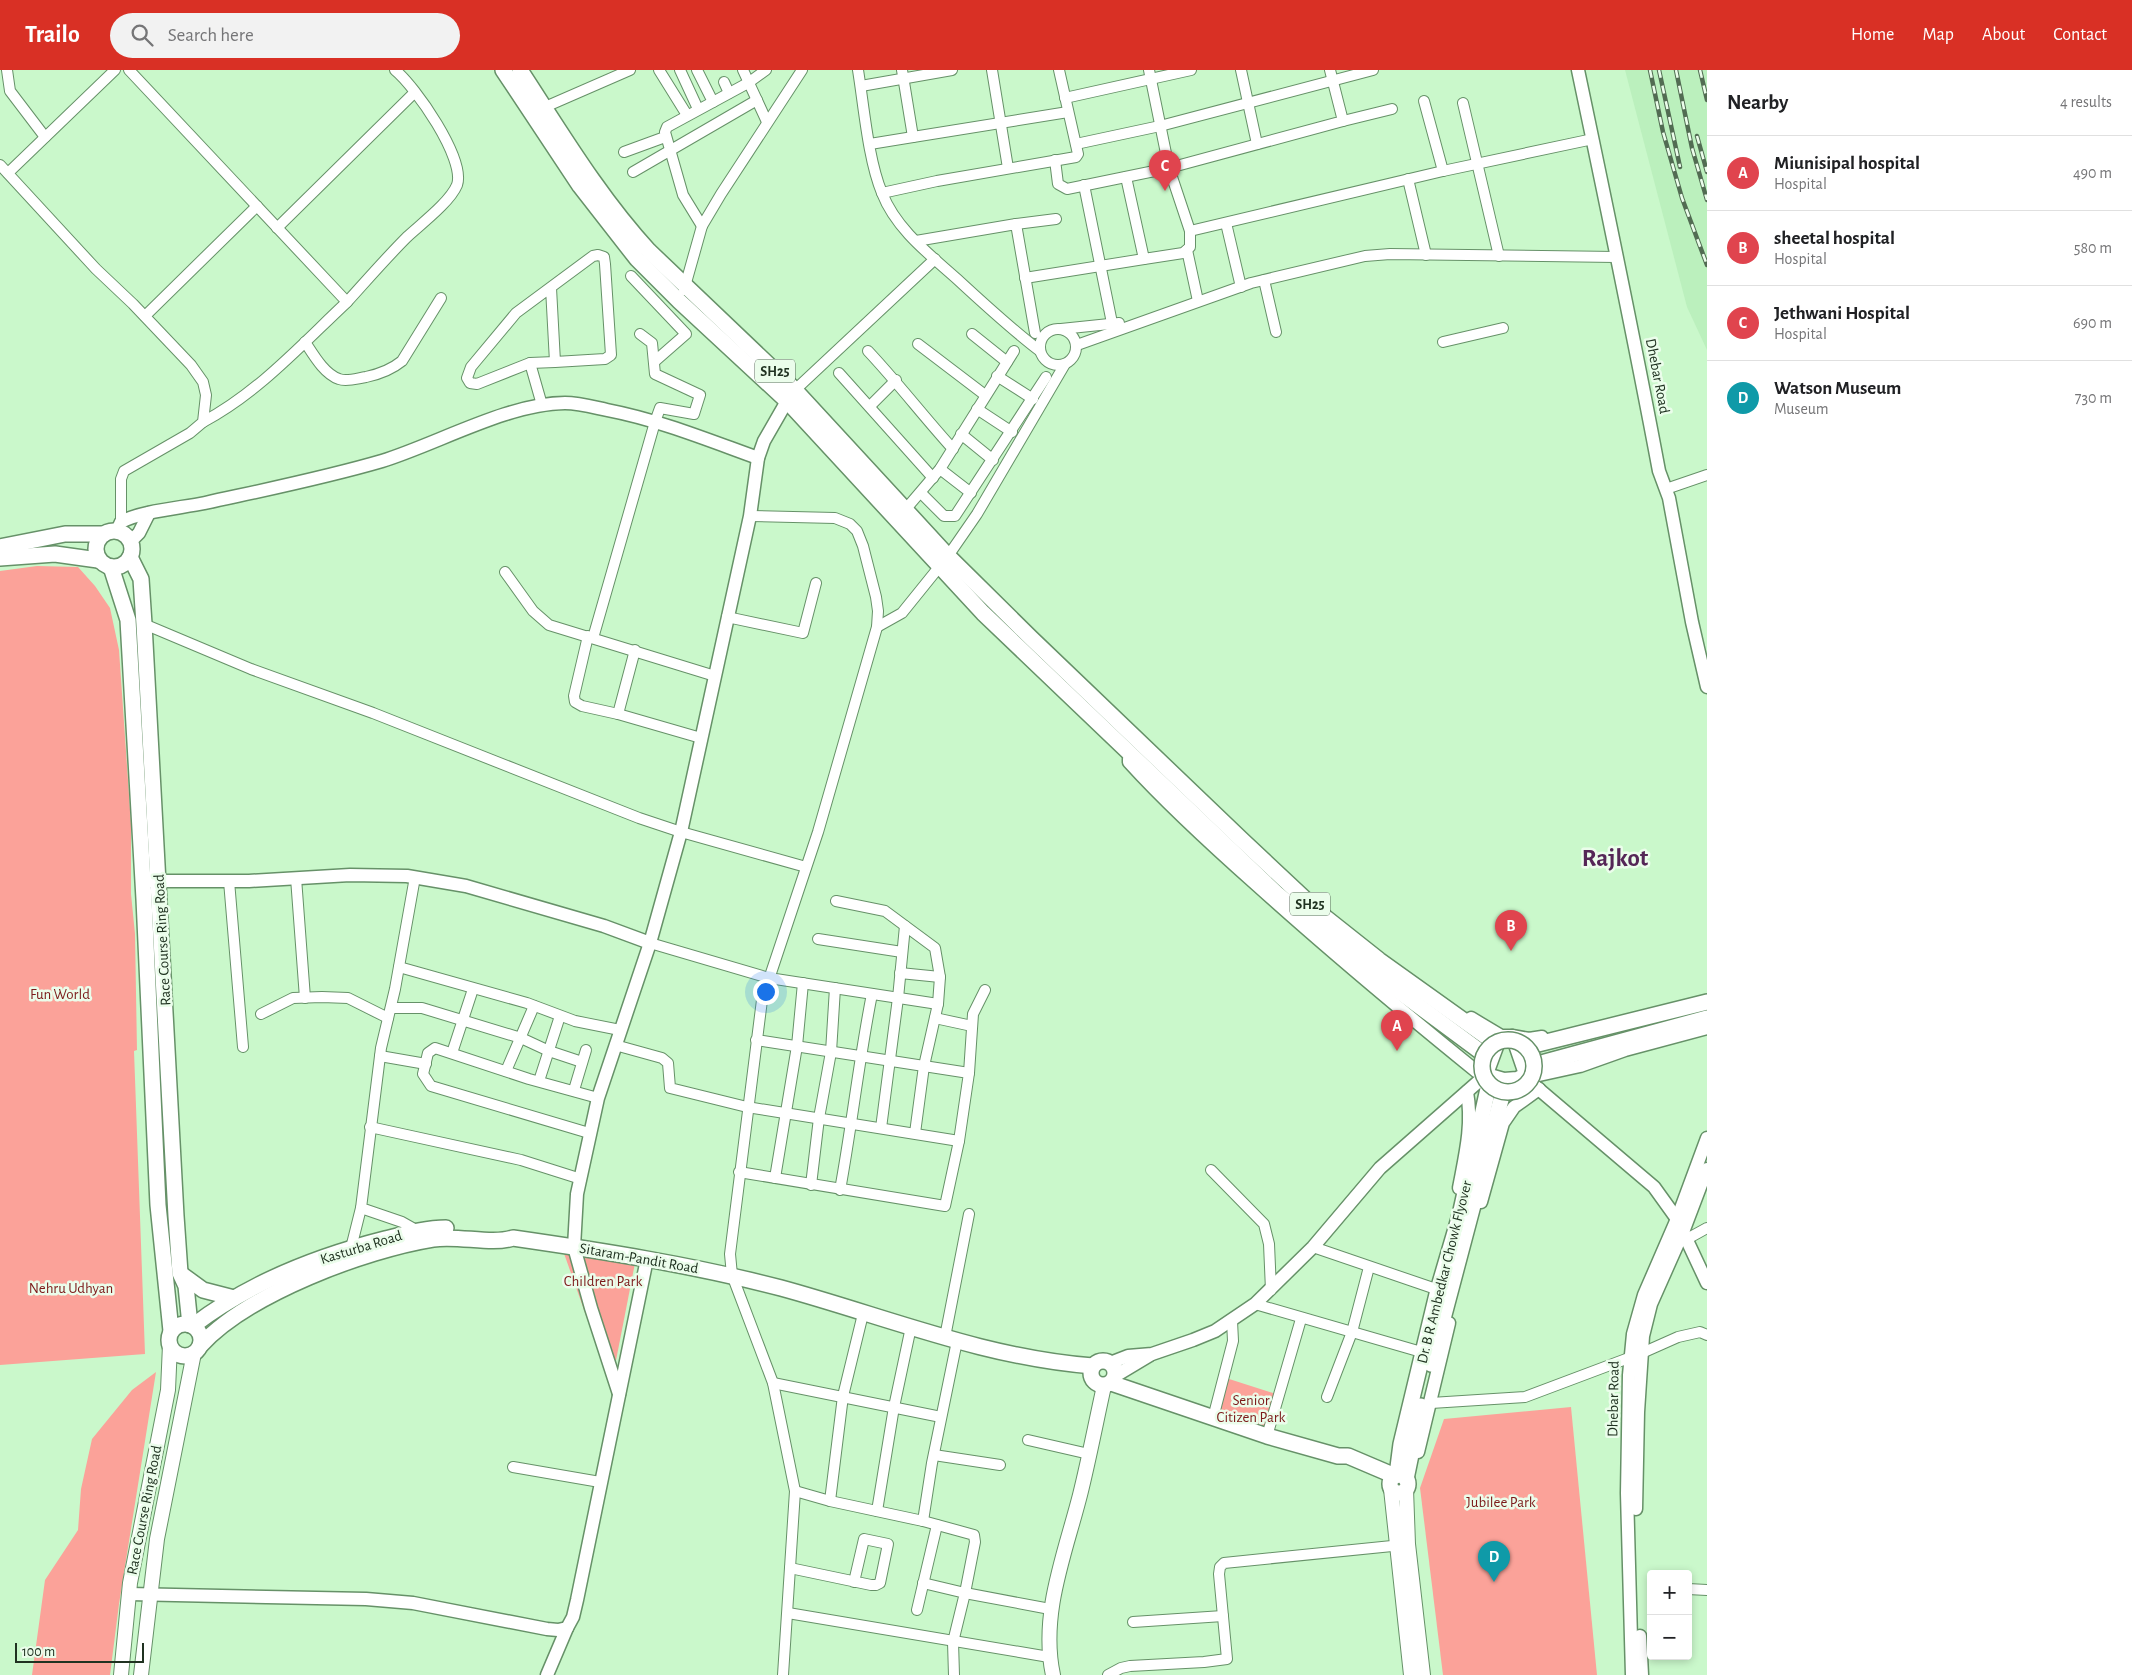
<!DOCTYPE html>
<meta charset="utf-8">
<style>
body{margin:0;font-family:"Alegreya Sans",sans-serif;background:#f2f2f2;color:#202124}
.controls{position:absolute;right:15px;bottom:15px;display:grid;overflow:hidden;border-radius:5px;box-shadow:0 2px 8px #0003}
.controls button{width:45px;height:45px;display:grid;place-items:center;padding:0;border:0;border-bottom:1px solid #e0e0e0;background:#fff;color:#202124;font:25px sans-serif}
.scale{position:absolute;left:15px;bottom:12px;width:129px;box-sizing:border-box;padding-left:5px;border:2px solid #203221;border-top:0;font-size:14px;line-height:18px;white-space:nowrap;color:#203221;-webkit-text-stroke:4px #ebfdeb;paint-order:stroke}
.you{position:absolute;left:765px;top:921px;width:18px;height:18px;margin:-12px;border:4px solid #fff;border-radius:50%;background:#1a73e8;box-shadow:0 0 0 8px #1a73e833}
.badge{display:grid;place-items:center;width:32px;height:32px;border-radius:50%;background:#d93025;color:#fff;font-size:16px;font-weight:700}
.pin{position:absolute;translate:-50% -41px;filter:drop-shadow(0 1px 2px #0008)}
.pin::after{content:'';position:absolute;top:26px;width:18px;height:15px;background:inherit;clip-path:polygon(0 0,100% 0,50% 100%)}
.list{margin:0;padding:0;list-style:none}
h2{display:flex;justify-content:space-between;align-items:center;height:65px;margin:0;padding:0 20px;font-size:21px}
h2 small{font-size:16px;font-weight:400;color:#757577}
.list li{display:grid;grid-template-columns:32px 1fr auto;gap:15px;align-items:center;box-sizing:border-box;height:75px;padding:0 20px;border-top:1px solid #e0e0e0}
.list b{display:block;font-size:19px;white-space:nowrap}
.list p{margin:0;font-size:16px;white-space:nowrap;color:#757577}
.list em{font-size:16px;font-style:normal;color:#757577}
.icon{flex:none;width:28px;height:28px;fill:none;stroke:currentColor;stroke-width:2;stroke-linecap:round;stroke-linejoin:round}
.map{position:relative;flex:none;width:1707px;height:1605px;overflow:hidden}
header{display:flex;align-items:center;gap:30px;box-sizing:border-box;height:70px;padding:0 25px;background:#d93025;color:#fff}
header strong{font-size:24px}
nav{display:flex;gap:28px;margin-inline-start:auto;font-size:18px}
.search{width:350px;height:45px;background:#f2f2f2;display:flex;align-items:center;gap:12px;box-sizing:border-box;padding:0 18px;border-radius:28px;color:#757577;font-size:19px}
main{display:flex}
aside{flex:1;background:#fff}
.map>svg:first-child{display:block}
.built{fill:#bbf0bd}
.green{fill:#fba299}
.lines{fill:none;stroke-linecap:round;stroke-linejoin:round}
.minor-casing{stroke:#669168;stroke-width:12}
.tertiary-casing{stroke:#669168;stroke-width:15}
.secondary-casing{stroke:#669168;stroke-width:16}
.primary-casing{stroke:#669168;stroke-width:18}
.minor{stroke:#fff;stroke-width:10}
.tertiary{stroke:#fff;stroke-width:12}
.secondary{stroke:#fff;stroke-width:14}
.primary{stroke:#fff;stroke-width:15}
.rail-casing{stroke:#526c53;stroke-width:4.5}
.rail{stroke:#ebfdeb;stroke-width:2.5;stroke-dasharray:8;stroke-linecap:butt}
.primary-bridge-casing{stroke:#669168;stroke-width:18;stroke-linecap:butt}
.primary-bridge{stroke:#fff;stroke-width:15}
.labels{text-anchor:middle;stroke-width:5;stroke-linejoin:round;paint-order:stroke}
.shield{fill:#ebfdeb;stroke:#5d6f5e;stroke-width:1}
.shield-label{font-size:14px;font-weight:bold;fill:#203221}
.street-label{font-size:15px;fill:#203221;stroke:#ebfdeb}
.park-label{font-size:15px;fill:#7c1a1a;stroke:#ebfdeb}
.town-label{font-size:25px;font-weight:bold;fill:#552657;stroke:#ebfdeb}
</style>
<header>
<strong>Trailo</strong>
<div class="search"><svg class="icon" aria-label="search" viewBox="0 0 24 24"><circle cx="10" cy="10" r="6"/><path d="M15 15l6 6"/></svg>Search here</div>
<nav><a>Home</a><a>Map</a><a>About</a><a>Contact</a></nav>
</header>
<main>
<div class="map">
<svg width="1707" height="1605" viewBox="0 0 1707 1605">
<rect width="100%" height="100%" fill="#caf8cb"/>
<polygon class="built" points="1625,0 1707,0 1707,280 1687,237"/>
<g class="green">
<polygon points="37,496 78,497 95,516 110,538 119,580 131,754 131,824 135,864 137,980 134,981 145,1284 0,1295 0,501"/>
<polygon points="561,1175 636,1188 611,1316"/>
<polygon points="156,1302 119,1534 110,1605 32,1605 45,1510 78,1460 81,1419 92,1369 132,1320"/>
<polygon points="1226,1308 1279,1325 1267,1366 1213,1348"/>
<polygon points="1571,1337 1597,1605 1443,1605 1420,1418 1444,1349"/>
</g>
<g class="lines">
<defs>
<g id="minor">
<polyline points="7,0 10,21 45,67"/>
<path d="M 129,0 L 347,232 C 301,275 259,322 203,352"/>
<polyline points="659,0 687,45"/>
<polyline points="680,0 698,39"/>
<polyline points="697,0 713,32"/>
<polyline points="743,0 767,52"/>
<path d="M 858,0 C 864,37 868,89 882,123 C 896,159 929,184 957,209 C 984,234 1011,259 1040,281"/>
<polyline points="902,0 913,67 1068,42"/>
<polyline points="992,0 1008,98"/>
<polyline points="1241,0 1257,74"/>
<polyline points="724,12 729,23"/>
<polyline points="861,16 952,0"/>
<polyline points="1065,28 1191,0"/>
<polyline points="1424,31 1443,101"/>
<polyline points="1463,33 1499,186"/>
<polyline points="545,37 630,0"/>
<polyline points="1343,51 1392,39"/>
<polyline points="870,74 913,67"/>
<polyline points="1076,74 1160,56 1373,0"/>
<polyline points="624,82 665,67"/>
<polyline points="1055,90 1058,114 1067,119 1169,98 1343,51 1330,0"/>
<polyline points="0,95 96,199 133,234 191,295 203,312 206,325 203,352 190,363 124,401 121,409 121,452"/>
<polyline points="633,102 757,30"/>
<polyline points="8,103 115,0"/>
<polyline points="1126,107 1144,189 1183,183 1190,177 1190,161 1169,98 1149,0"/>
<polyline points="1408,109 1426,185"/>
<polyline points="1084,115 1112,253"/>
<polyline points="882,123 937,111 1076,87 1078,84 1059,0"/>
<polyline points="1226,153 1241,217"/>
<polyline points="1016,154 1056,149"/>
<polyline points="702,156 683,125 665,62 667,57 748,13 766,0"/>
<polyline points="277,158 414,23"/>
<polyline points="1190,161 1443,101 1593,69"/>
<polyline points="916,171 1016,154 1035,263"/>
<polyline points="1187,180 1198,231"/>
<polyline points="631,206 686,264 654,292"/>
<polyline points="1025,208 1144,189"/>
<polyline points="1264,210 1276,262"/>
<polyline points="551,218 555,292 530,293 477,314 470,313 467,308 471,297 516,243 593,186 598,185 604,187 605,194 611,285 605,289 555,292"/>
<polyline points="684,220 702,156 721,124 802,0"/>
<path d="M 347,232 C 367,210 386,188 407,167 C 421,154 450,132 457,115 C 466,89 415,16 395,0"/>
<polyline points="145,246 257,136"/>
<circle cx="1058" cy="277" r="18"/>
<polyline points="1061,259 1119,253"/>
<polyline points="972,264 1007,292"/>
<path d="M 305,272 C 313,284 324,304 339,309 C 347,312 358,308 366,307 C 380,304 391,300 402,291 L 441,228"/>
<polyline points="1443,272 1503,258"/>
<polyline points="918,274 985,325"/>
<polyline points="1077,275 1251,213 1365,186 1390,184 1616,187"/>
<path d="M 868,281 C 898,313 924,347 953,379"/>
<polyline points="530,293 542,335"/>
<polyline points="839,303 933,408"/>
<polyline points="997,306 1033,329"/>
<polyline points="795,320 935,189"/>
<polyline points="870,336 896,310"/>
<polyline points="977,339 1012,362"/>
<polyline points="961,364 993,390"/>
<polyline points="940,399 971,423"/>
<polyline points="1666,419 1707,405"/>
<polyline points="921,423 944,446 955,446 1046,307"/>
<polyline points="905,440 940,399 1014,281"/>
<polyline points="750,446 835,448 850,454 857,461 863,476 876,527 878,541 877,557 818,762 762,930 730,1184 732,1205 773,1313 795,1421 783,1605"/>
<polyline points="505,502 533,541 549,555 715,606"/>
<polyline points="727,547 803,563 816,513"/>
<polyline points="144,554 251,599 373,643 639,748 681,762 806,797"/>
<polyline points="877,557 902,543 948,486 977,444 1065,294"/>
<polyline points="588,566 574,626 575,632 582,636 618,644 701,668"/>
<polyline points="593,568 655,352 660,338 694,344 700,325 655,304 652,273 640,264"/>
<polyline points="618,644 635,580"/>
<polyline points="415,807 395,919 381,978 361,1138 402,1152 418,1161"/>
<polyline points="296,808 305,928"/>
<polyline points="229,811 243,977"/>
<polyline points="836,831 885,841 935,878 940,907 938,934 924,996 915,1063"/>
<polyline points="818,869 902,882"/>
<polyline points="650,873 769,908 938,934"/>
<polyline points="399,897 527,933 575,951 620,960"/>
<polyline points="900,903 940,907"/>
<polyline points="391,938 422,938 521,968 549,981 582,992"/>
<polyline points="261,944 293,928 322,927 348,928 388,948"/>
<polyline points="935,948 972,956"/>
<polyline points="756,970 969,1003 959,1071"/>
<polyline points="615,975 662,988 668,993 670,1018 747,1037 959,1071 945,1136 739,1102"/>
<polyline points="452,983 473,919"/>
<polyline points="380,986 426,994"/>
<polyline points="506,1001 534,936"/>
<polyline points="969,1003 973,944 985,920"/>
<polyline points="539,1011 560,946"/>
<polyline points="574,1020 586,980"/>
<polyline points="370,1057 521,1090 581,1109"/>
<polyline points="881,1058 898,928 905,856"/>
<polyline points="589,1063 431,1016 423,1004 428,983 435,978 529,1009 598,1028"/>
<polyline points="1211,1100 1264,1154 1269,1174 1271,1220"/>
<polyline points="775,1108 797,976 803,913"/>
<polyline points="811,1115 819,1048 831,982 835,918"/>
<path d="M 840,1120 C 852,1055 859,989 872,924"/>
<polyline points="1687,1169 1707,1158"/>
<polyline points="1313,1177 1433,1218"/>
<polyline points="353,1183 351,1178 361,1138"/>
<polyline points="1255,1234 1418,1281"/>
<polyline points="945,1267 969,1144"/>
<polyline points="773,1313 941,1347"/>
<polyline points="1327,1327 1352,1262 1369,1197"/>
<polyline points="1431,1333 1525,1327 1642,1283 1678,1267 1700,1262 1707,1265"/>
<polyline points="1213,1348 1233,1271 1232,1251"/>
<polyline points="1267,1366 1301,1249"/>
<polyline points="1028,1370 1089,1384"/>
<polyline points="934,1385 1000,1395"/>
<polyline points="513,1397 600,1412"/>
<polyline points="795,1421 830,1431 923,1451 932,1393 957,1271"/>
<polyline points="830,1431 843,1326 863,1244"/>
<polyline points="877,1441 894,1337 911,1257"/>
<polyline points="923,1451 974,1465 975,1472 965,1523 1050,1539"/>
<polyline points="790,1498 871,1515 876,1515 880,1513 888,1474 864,1469 854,1512"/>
<polyline points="923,1513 965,1523 953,1572 954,1605"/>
<polyline points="1688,1519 1707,1520"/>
<polyline points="917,1540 937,1455"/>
<polyline points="788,1543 1049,1587"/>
<polyline points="1133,1552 1223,1546"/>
<polyline points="1108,1605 1121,1598 1130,1596 1204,1592 1227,1589 1219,1504 1220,1497 1224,1493 1402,1475"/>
</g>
<g id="tertiary">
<path d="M 1578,0 C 1606,133 1634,267 1659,401 L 1669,428 L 1692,552 L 1707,617"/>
<path d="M 117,461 L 121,452 C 141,441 181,438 205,433 C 264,420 324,408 382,391 C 437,374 509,333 565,333 C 579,333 593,337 607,340 C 659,350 708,370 758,388"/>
<polyline points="130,472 139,463 149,443"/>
<path d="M 1129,689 L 1129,692 C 1169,736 1214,777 1258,816 C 1329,880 1402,941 1476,1001 L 1504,1009 L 1517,1008 L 1525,1004 L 1539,1005 L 1580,996 L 1625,980 L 1707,958"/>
<polyline points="148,811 249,811 350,805 407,806 466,816 604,856 650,873"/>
<polyline points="1471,948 1501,966 1512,966 1529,969 1542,967"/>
<polyline points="1512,966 1525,1004 1535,1016 1654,1117 1677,1149 1707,1213"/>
<path d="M 1459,1118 C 1465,1086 1473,1055 1467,1022"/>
<polyline points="1481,1132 1503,1053 1514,1037 1539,1019"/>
<polyline points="1110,1293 1128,1286 1152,1284 1193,1270 1215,1261 1255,1234 1313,1177 1380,1098 1487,1004 1501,966"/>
<polyline points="1115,1306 1150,1285"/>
<polyline points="619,1324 591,1238 574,1177 577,1124 598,1028 650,873 681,762 750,446 758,388 764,371 787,331"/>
<polyline points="1418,1382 1449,1253"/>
<polyline points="1636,1439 1638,1342 1643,1266 1651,1234 1683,1162 1707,1099"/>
<polyline points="129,1524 366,1529 413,1533 547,1559 558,1560 567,1558 573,1547 577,1530 647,1189"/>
<polyline points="1640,1566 1642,1605"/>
<polyline points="547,1605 567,1558"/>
<polyline points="1632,1605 1627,1423 1629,1305 1633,1264 1644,1225 1677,1149 1707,1068"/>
</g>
<g id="secondary">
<polyline points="1391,1419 1411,1605"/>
<polyline points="1406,1419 1408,1474 1423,1605"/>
<polyline points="121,1605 130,1513 168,1320 170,1275"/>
<polyline points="141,1605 157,1469 194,1283"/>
<path d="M 1053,1605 C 1040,1544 1065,1484 1080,1425 C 1089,1389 1096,1352 1104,1316"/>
</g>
<g id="primary">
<polyline points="503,0 580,116 637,189 679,231 787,331 983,543 1276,823 1350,885 1485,985"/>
<path d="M 520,0 C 560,61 599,127 649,181 L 795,320 L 948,486 L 1031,568 L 1242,770 L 1321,844 L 1379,890 L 1495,973"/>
<circle cx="114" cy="479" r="18"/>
<polyline points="0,477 65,464 104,464"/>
<polyline points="130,487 141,509 144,554 176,1146 180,1203 186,1216 190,1255"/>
<polyline points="0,488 55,484 98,490"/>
<polyline points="111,497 128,550 144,829 158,1135 171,1261"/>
<polyline points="1526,977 1707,932"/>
<polyline points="1534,995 1707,948"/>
<polyline points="181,1204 203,1220 234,1228"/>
<circle cx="185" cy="1270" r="16"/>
<path d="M 194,1255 C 249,1213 318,1186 385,1169 C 405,1164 425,1158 446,1158"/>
<path d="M 200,1276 C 247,1224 365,1180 433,1169 C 459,1165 491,1175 513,1168 C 603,1181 693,1195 781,1218 C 884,1246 985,1288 1093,1296"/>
<circle cx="1103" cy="1303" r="12"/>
<polyline points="1431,1294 1503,1022"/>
<polyline points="1111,1313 1267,1366 1338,1386 1348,1386 1395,1406"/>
<polyline points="1397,1405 1401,1374 1438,1220 1460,1145 1489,1014"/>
<circle cx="1399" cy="1414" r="9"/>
<polyline points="1406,1409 1421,1336"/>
</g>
</defs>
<use href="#minor" class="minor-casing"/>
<use href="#tertiary" class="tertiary-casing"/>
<use href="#secondary" class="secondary-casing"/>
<use href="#primary" class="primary-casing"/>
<use href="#minor" class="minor"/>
<use href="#tertiary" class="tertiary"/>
<use href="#secondary" class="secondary"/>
<use href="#primary" class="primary"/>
<defs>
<g id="rail">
<polyline points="1650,0 1663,62 1682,128 1707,195"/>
<polyline points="1659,0 1680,97"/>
<polyline points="1676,0 1692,78 1707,130"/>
<polyline points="1700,0 1707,30"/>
<polyline points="1697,66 1707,102"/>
</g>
</defs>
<use href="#rail" class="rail-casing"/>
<use href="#rail" class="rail"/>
<defs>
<circle id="primary-bridge" cx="1508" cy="996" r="26"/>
</defs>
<use href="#primary-bridge" class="primary-bridge-casing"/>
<use href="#primary-bridge" class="primary-bridge"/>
</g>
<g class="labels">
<g class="shield">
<rect x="755" y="289.5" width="40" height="23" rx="4"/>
<rect x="1290" y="822.5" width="40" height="23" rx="4"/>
</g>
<g class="shield-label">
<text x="775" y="306">SH25</text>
<text x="1310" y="839">SH25</text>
</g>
<g class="street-label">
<text transform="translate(1658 306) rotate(79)" y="5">Dhebar Road</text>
<text transform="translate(162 870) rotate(-93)" y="5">Race Course Ring Road</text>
<text transform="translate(361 1177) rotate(-17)" y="5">Kasturba Road</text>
<text transform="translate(639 1188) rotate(10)" y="5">Sitaram-Pandit Road</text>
<text transform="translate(1444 1202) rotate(-76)" y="5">Dr. B R Ambedkar Chowk Flyover</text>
<text transform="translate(1613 1329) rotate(-89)" y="5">Dhebar Road</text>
<text transform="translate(144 1440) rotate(-79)" y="5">Race Course Ring Road</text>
</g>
<g class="park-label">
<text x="60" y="929">Fun World</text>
<text x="603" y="1216">Children Park</text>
<text x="71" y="1223">Nehru Udhyan</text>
<text x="1251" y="1335">Senior<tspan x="1251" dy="17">Citizen Park</tspan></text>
<text x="1501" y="1437">Jubilee Park</text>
</g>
<g class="town-label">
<text x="1615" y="796">Rajkot</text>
</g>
</g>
</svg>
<div class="controls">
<button>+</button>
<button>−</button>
</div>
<div class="scale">100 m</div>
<div class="you"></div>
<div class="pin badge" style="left:1397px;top:981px;background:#e0444e">A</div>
<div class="pin badge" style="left:1511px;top:881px;background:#e0444e">B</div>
<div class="pin badge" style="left:1165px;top:121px;background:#e0444e">C</div>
<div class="pin badge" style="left:1494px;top:1512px;background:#0f9aa8">D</div>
</div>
<aside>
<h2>Nearby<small>4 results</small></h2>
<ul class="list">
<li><span class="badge" style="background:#e0444e">A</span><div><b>Miunisipal hospital</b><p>Hospital</p></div><em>490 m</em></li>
<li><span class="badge" style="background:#e0444e">B</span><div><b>sheetal hospital</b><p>Hospital</p></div><em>580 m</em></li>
<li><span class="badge" style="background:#e0444e">C</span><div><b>Jethwani Hospital</b><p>Hospital</p></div><em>690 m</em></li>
<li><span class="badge" style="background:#0f9aa8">D</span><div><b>Watson Museum</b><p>Museum</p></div><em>730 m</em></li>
</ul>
</aside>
</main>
